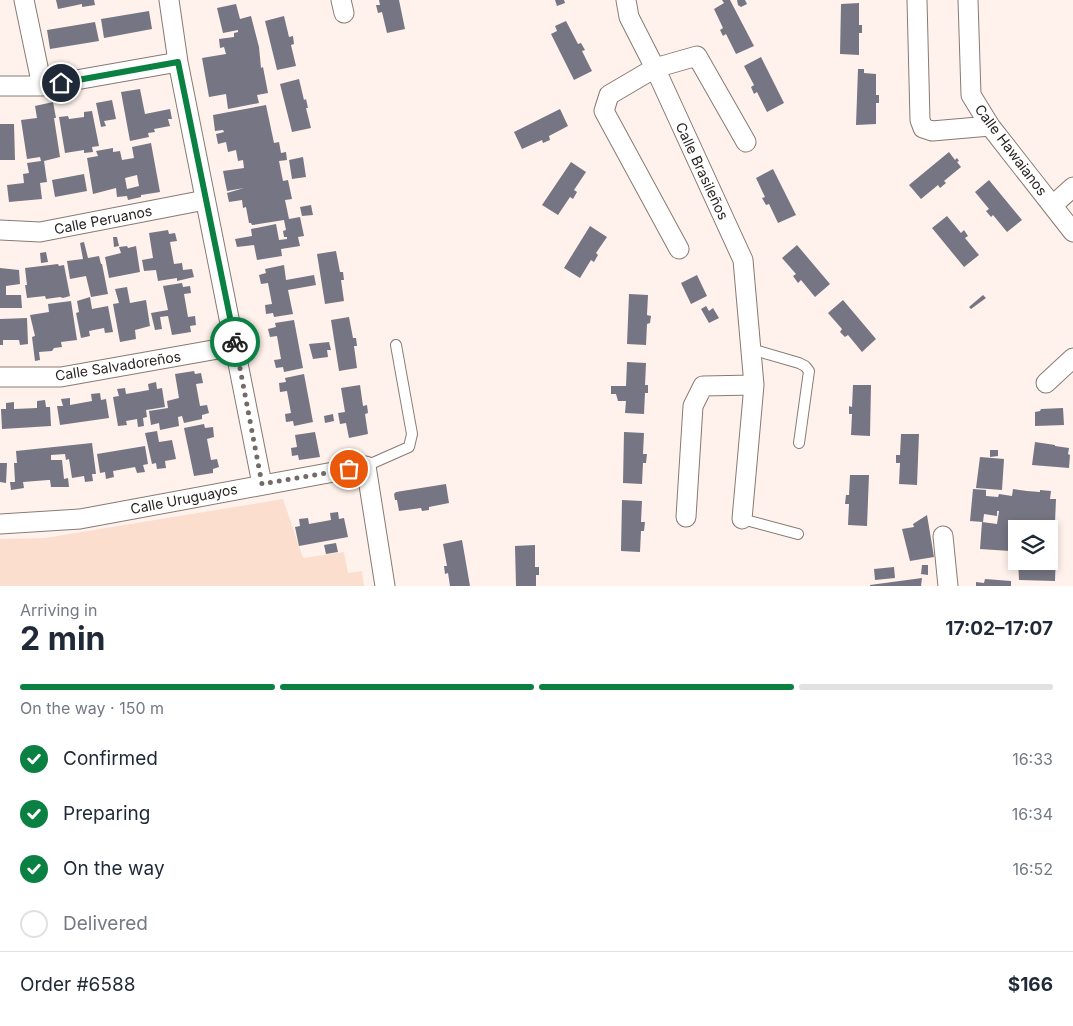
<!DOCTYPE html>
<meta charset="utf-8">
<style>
body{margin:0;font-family:Inter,sans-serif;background:#f6f6f7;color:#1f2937;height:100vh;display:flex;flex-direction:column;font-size:19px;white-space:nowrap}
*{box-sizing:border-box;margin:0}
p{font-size:16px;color:#747a83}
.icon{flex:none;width:28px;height:28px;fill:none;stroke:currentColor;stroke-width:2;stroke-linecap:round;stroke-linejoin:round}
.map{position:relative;height:586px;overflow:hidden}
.side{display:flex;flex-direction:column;background:#fff;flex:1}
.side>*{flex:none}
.fabs{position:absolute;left:1008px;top:520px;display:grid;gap:10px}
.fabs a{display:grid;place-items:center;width:50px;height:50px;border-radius:0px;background:#fff;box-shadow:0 2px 8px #0003;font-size:25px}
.pin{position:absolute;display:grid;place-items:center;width:42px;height:42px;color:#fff;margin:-21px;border:2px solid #fff;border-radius:50%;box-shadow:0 1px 5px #0007}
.courier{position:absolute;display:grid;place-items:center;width:50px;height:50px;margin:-25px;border:4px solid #0b8043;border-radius:50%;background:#fff;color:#222;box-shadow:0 1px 6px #0007}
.headline em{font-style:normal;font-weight:700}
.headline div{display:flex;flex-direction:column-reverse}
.headline{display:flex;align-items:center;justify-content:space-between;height:85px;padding:0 20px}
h1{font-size:32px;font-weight:700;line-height:38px}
.bar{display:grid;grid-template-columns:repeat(4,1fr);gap:8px 5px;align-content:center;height:60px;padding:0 20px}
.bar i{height:6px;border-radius:4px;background:#e0e1e3}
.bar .current{background:#0b8043}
.bar p{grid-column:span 4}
.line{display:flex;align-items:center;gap:12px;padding:0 20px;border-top:1px solid #e0e1e3}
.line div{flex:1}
ol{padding:0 20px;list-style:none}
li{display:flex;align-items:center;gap:15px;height:55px}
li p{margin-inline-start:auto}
li .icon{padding:5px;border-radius:50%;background:#0b8043;color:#fff;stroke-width:4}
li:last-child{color:#747a83}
li i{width:28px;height:28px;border:2px solid #e0e1e3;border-radius:50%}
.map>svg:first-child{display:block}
.green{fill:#fcdecf}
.building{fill:#757583;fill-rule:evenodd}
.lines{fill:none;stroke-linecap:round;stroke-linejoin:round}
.service-casing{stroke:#887a73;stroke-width:12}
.minor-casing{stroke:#887a73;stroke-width:21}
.service{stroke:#fff;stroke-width:10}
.minor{stroke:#fff;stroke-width:19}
.done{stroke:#746b68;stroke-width:5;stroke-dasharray:0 9}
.route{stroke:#0b8043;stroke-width:6}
.labels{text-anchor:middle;stroke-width:4;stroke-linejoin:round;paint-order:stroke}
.street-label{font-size:14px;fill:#292321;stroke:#fff}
</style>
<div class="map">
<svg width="1073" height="586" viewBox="0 0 1073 586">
<rect width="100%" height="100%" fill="#fff2ec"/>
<!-- green -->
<path class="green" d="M 283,499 L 303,558 L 344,552 L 348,573 L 362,571 L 364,586 L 0,586 L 0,539 L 45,538 Z"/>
<!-- building -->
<path class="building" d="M 56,0 L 94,0 L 95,5 L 82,7 L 82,4 L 58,9 Z
M 379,0 L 399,0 L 405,29 L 387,33 L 382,12 L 378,13 L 376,5 L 380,5 Z
M 555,0 L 564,0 L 565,3 L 557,6 Z
M 722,0 L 730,0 L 754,46 L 736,54 L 726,34 L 723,36 L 720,30 L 723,28 L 714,9 L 724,3 Z
M 737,0 L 745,0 L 747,4 L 741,7 L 738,5 Z
M 859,3 L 859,25 L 862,25 L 862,33 L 859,33 L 859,55 L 840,54 L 841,4 Z
M 236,4 L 240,19 L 251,16 L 259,47 L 261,68 L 263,67 L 268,93 L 257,95 L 259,103 L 228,109 L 226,94 L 209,97 L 202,58 L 226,54 L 224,47 L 220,48 L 219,39 L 234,37 L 234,33 L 238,32 L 238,30 L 223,33 L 217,8 Z
M 149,11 L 152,29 L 104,38 L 101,19 Z
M 284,16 L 289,37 L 293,36 L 294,44 L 291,45 L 296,66 L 277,70 L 265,21 Z
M 566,21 L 578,44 L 581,43 L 585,50 L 582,51 L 592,71 L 574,80 L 551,34 L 557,31 L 555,26 Z
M 95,22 L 99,41 L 50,49 L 47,30 Z
M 761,57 L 784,103 L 767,112 L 757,92 L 754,94 L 751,87 L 754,85 L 744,66 Z
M 858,69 L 864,69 L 864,73 L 876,74 L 876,95 L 879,95 L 879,103 L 876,103 L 876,124 L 856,125 Z
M 299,79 L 304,100 L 306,99 L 308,108 L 306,108 L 311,128 L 292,132 L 280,84 Z
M 140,89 L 145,114 L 170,109 L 172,119 L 168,119 L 170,126 L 154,129 L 155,132 L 148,133 L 149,137 L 130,141 L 121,92 Z
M 112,100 L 116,119 L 104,121 L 106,126 L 101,127 L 96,103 Z
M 53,102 L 56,118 L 54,118 L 60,157 L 44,161 L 47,182 L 40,183 L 42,199 L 9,202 L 7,185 L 24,183 L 23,174 L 29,173 L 27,163 L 41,161 L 40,157 L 27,159 L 21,120 L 37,118 L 35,106 Z
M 266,105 L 274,143 L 279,142 L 281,153 L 286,152 L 287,160 L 279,161 L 283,181 L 288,180 L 292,199 L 285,200 L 289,219 L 300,217 L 304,236 L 298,237 L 300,246 L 281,249 L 282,256 L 257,260 L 254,245 L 237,247 L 235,239 L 252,236 L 251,229 L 276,224 L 279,240 L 287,239 L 287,237 L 284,237 L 283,231 L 286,230 L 284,220 L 252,225 L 251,223 L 249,223 L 246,207 L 243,208 L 242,200 L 229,202 L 227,193 L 244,188 L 227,191 L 223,171 L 244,168 L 243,160 L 238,161 L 236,150 L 228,152 L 226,142 L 218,144 L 216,134 L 224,132 L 223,130 L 215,131 L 213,115 Z
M 560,109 L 568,126 L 549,136 L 550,140 L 543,143 L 542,140 L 522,149 L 514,132 Z
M 92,111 L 99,146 L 92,147 L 93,152 L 84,153 L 84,150 L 65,153 L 59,117 L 68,116 L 69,119 L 84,117 L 84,112 Z
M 0,124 L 14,124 L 15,160 L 0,160 Z
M 151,143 L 160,192 L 141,195 L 141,197 L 128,200 L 127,196 L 117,197 L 116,188 L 93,194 L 87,158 L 98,156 L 96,151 L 113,148 L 113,152 L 120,151 L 122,160 L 134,158 L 132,147 ZM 137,175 L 139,186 L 127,189 L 125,178 Z
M 949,152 L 955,160 L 957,158 L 959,161 L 957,162 L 961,167 L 944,181 L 946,183 L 940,188 L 938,185 L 921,199 L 909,185 Z
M 303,157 L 306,177 L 292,179 L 289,160 Z
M 571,162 L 586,172 L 574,190 L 577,192 L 573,199 L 570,197 L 558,215 L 542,205 Z
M 773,169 L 796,215 L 778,223 L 769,204 L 766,205 L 762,198 L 765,197 L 756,178 Z
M 84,174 L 87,191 L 55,197 L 52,180 Z
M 989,180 L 1022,220 L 1007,232 L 993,215 L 991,217 L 986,211 L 989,209 L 975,192 Z
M 311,205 L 313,215 L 302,216 L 300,207 Z
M 947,216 L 961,233 L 964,230 L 968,236 L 965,238 L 979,255 L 964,267 L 932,228 Z
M 590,226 L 607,237 L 596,253 L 598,255 L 594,262 L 591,260 L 580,278 L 564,268 Z
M 168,230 L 169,234 L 175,233 L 177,241 L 170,242 L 174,264 L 182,263 L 183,270 L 192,269 L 194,277 L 177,281 L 177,278 L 158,281 L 156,270 L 144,271 L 142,260 L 153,258 L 149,233 Z
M 113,237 L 117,237 L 119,246 L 114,247 Z
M 84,242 L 88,258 L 99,256 L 101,264 L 102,264 L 108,294 L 91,297 L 86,276 L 70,279 L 67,261 L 83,259 L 80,243 Z
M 797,245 L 830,284 L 815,297 L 801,280 L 798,283 L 793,276 L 796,274 L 782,258 Z
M 127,246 L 128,248 L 136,246 L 140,272 L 109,278 L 105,257 L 121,253 L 119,247 Z
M 336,251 L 340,272 L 343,272 L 344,280 L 341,280 L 344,301 L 325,304 L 317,254 Z
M 46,252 L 48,262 L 41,263 L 40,253 Z
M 58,264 L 59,266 L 64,265 L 70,296 L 63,298 L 60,297 L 46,299 L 45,296 L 27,298 L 25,285 L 27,285 L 25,268 Z
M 284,265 L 286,280 L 314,275 L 316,285 L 288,290 L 293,314 L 274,317 L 273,313 L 266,314 L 265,305 L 272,304 L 268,283 L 261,284 L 259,275 L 266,273 L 265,269 Z
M 0,268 L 19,270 L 20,284 L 6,286 L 6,295 L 21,295 L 22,308 L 0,308 Z
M 697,275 L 707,296 L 691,304 L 681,283 Z
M 182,283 L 183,287 L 190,286 L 191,293 L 184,294 L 188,317 L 195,316 L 196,325 L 190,326 L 191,332 L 172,335 L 168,316 L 160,317 L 162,329 L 155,330 L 151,313 L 168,310 L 163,286 Z
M 127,287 L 130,303 L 146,300 L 150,326 L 135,330 L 136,339 L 120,342 L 113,304 L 119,303 L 115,289 Z
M 629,294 L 648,295 L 647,315 L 651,316 L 650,323 L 647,324 L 646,345 L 627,344 Z
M 983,295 L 986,298 L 971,309 L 969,307 Z
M 90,297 L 92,309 L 108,306 L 113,332 L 105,333 L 104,328 L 89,331 L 90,336 L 81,338 L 76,313 L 79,312 L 77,301 Z
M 843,300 L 876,339 L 862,352 L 848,335 L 845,337 L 840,332 L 842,329 L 828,313 Z
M 71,301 L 77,340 L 61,342 L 62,347 L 54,348 L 52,351 L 39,352 L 40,360 L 35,361 L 32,337 L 35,336 L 30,315 L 49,312 L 48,304 Z
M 706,306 L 709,311 L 713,308 L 719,318 L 709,323 L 701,309 Z
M 349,317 L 353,338 L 356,338 L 357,346 L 354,346 L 357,368 L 339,371 L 331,320 Z
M 27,318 L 28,344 L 20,345 L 19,340 L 3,340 L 3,345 L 0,345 L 0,319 Z
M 294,320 L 303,368 L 284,372 L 283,367 L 276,368 L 274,360 L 281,359 L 277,336 L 270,337 L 268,329 L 276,327 L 275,323 Z
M 329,342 L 331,350 L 327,350 L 328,357 L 313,359 L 309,344 Z
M 627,362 L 646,363 L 645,385 L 648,385 L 648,393 L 645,393 L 644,414 L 625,413 L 626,401 L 618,401 L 616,394 L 611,394 L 611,386 L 626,386 Z
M 194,371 L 195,374 L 201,373 L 203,383 L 196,384 L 200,406 L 207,405 L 209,413 L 202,415 L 202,419 L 184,423 L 182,416 L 178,417 L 179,426 L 160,430 L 159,423 L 151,425 L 149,411 L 168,408 L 167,401 L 179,398 L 175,374 Z
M 304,374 L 313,422 L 294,426 L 293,421 L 286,422 L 285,414 L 291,413 L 287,391 L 280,392 L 279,383 L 286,382 L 285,378 Z
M 156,382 L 157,389 L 162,388 L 165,407 L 146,410 L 147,417 L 143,418 L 144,426 L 138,427 L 137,419 L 126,421 L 127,425 L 118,426 L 113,397 L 119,396 L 117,389 L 125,388 L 126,394 L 138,392 L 149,390 L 148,384 Z
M 360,385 L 363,406 L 367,405 L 368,413 L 365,414 L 368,434 L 349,438 L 346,423 L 340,424 L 338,413 L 345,412 L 341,388 Z
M 853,385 L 871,385 L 870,436 L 851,435 L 852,414 L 849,414 L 849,406 L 852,407 Z
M 100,393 L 101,400 L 106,399 L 109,418 L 60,425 L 57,406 L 63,406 L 61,399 L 70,398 L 70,405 L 92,401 L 91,394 Z
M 45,400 L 46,407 L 50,407 L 51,426 L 2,429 L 1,409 L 6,409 L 6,403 L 14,402 L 14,409 L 37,408 L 37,401 Z
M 1063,408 L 1064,425 L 1035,426 L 1035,412 L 1040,411 L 1041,409 Z
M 333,414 L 334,421 L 325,423 L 324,416 Z
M 204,424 L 205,428 L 213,427 L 214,437 L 207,439 L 211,460 L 217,459 L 219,467 L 213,469 L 213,473 L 194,476 L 184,428 Z
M 157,431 L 159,442 L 172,440 L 176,459 L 165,461 L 166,468 L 157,469 L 156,463 L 152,464 L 145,433 Z
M 315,432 L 320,457 L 299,460 L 298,455 L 292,456 L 291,448 L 297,447 L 295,435 Z
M 624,432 L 644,433 L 643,454 L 647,454 L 646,463 L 643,463 L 642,484 L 623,483 Z
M 901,434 L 919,434 L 917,485 L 899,484 L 900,463 L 896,463 L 896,455 L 900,455 Z
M 1035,442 L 1055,445 L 1055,446 L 1069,448 L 1068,454 L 1070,455 L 1069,468 L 1032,465 Z
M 92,443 L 96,474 L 92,474 L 93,481 L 85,482 L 84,476 L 72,478 L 69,459 L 66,460 L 65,454 L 51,455 L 51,460 L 62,460 L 64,479 L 68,478 L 69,487 L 51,487 L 50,480 L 48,480 L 23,482 L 24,488 L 11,490 L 10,482 L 15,482 L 14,463 L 17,463 L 16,451 Z
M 145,446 L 148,464 L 143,465 L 145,472 L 137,473 L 135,467 L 113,471 L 114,477 L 106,479 L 105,472 L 100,473 L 97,454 Z
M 990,450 L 998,450 L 998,456 L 990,457 Z
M 980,457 L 1004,459 L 1002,490 L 976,488 Z
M 0,463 L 7,463 L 6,483 L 0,482 Z
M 850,475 L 869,475 L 867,526 L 848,525 L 849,504 L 845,504 L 846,495 L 849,495 Z
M 446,484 L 449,503 L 429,507 L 429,510 L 422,511 L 421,508 L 399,511 L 397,500 L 395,500 L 394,494 L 396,492 Z
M 973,489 L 986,490 L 986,496 L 998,497 L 999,494 L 1012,496 L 1013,489 L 1027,491 L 1040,492 L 1040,490 L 1051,491 L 1050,499 L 1056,499 L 1055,523 L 1034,522 L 1034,526 L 1009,526 L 1010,551 L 980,549 L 982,522 L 997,524 L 999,511 L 997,511 L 997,516 L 984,514 L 983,522 L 970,521 Z
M 622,500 L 642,501 L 641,522 L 645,522 L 644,531 L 641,531 L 640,552 L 621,551 Z
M 338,512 L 339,519 L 344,518 L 348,537 L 299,546 L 295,527 L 300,526 L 299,519 L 308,518 L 309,524 L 331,520 L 330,513 Z
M 927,515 L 934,557 L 910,561 L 902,529 L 914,527 L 913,524 Z
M 1049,528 L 1057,529 L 1054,553 L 1056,553 L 1055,581 L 1019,580 L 1018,561 L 1049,561 Z
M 462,540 L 470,586 L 450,586 L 448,573 L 445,574 L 444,566 L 447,566 L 443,544 Z
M 336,543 L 338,552 L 326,554 L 324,545 Z
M 535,545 L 535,567 L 539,567 L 539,575 L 536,575 L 536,586 L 516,586 L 515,546 Z
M 922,565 L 928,565 L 928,575 L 921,574 Z
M 894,567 L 895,578 L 875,580 L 874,569 Z
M 922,578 L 921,586 L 870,586 L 870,585 Z
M 985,579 L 1011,581 L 1011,586 L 976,586 L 976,582 L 984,583 Z"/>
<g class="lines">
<defs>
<path id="service" d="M 751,349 L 799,363 L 805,366 L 809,371 L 799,443
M 366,466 L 409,447 L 412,434 L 396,345
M 742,519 L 798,534"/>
<path id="minor" d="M 24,0 L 42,86
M 169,0 L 178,62 L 262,484
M 341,0 L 344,13
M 626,0 L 629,17 L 655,68 L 743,260 L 754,385 L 742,519
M 917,0 L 920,120 L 923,128 L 932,131 L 990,126
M 968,0 L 971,95 L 990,126 L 1073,232
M 0,86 L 42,86 L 178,62
M 1053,205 L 1073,187
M 0,230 L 40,232 L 205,200
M 679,249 L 604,111 L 609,95 L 655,68 L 697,56 L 746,142
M 0,377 L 61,377 L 235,346
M 1046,383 L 1073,358
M 686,517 L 693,406 L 703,386 L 754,385
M 0,524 L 80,519 L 366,466 L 385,586
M 943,536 L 948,586"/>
</defs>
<!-- service casing -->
<use href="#service" class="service-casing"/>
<!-- minor casing -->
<use href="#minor" class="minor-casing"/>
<!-- service -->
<use href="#service" class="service"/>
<!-- minor -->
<use href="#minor" class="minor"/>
</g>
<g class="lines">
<!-- done -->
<path class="done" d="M 235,342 L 262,484 L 349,469"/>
<!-- route -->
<path class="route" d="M 61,83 L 178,62 L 235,342"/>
</g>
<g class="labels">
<!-- street labels -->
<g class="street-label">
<text transform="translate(1011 150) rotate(53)" y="5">Calle Hawaianos</text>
<text transform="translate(702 171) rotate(65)" y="5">Calle Brasileños</text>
<text transform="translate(103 220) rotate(-11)" y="5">Calle Peruanos</text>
<text transform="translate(118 366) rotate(-9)" y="5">Calle Salvadoreños</text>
<text transform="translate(184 499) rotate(-11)" y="5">Calle Uruguayos</text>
</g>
</g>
</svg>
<div class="fabs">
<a><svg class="icon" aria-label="layers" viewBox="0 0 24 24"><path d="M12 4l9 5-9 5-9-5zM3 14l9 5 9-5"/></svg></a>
</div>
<div class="pin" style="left:349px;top:469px;background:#ea580c"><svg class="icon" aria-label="bag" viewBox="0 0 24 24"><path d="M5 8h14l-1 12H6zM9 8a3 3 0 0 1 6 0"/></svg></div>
<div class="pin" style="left:61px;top:83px;background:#1f2937"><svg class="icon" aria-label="home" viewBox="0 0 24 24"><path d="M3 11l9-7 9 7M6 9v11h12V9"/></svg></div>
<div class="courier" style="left:235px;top:342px"><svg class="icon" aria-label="bike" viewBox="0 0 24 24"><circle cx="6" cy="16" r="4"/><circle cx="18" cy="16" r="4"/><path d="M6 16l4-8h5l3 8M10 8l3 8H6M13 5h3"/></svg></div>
</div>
<section class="side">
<div class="headline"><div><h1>2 min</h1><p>Arriving in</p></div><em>17:02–17:07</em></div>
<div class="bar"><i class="current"></i><i class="current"></i><i class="current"></i><i></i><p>On the way · 150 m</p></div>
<ol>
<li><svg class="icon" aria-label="check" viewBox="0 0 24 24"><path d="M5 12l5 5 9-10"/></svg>Confirmed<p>16:33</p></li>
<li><svg class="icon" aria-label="check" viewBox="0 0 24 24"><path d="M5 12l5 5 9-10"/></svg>Preparing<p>16:34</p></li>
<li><svg class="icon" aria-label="check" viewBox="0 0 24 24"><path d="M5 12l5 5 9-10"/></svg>On the way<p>16:52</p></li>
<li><i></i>Delivered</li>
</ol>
<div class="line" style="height:65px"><div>Order #6588</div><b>$166</b></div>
</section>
